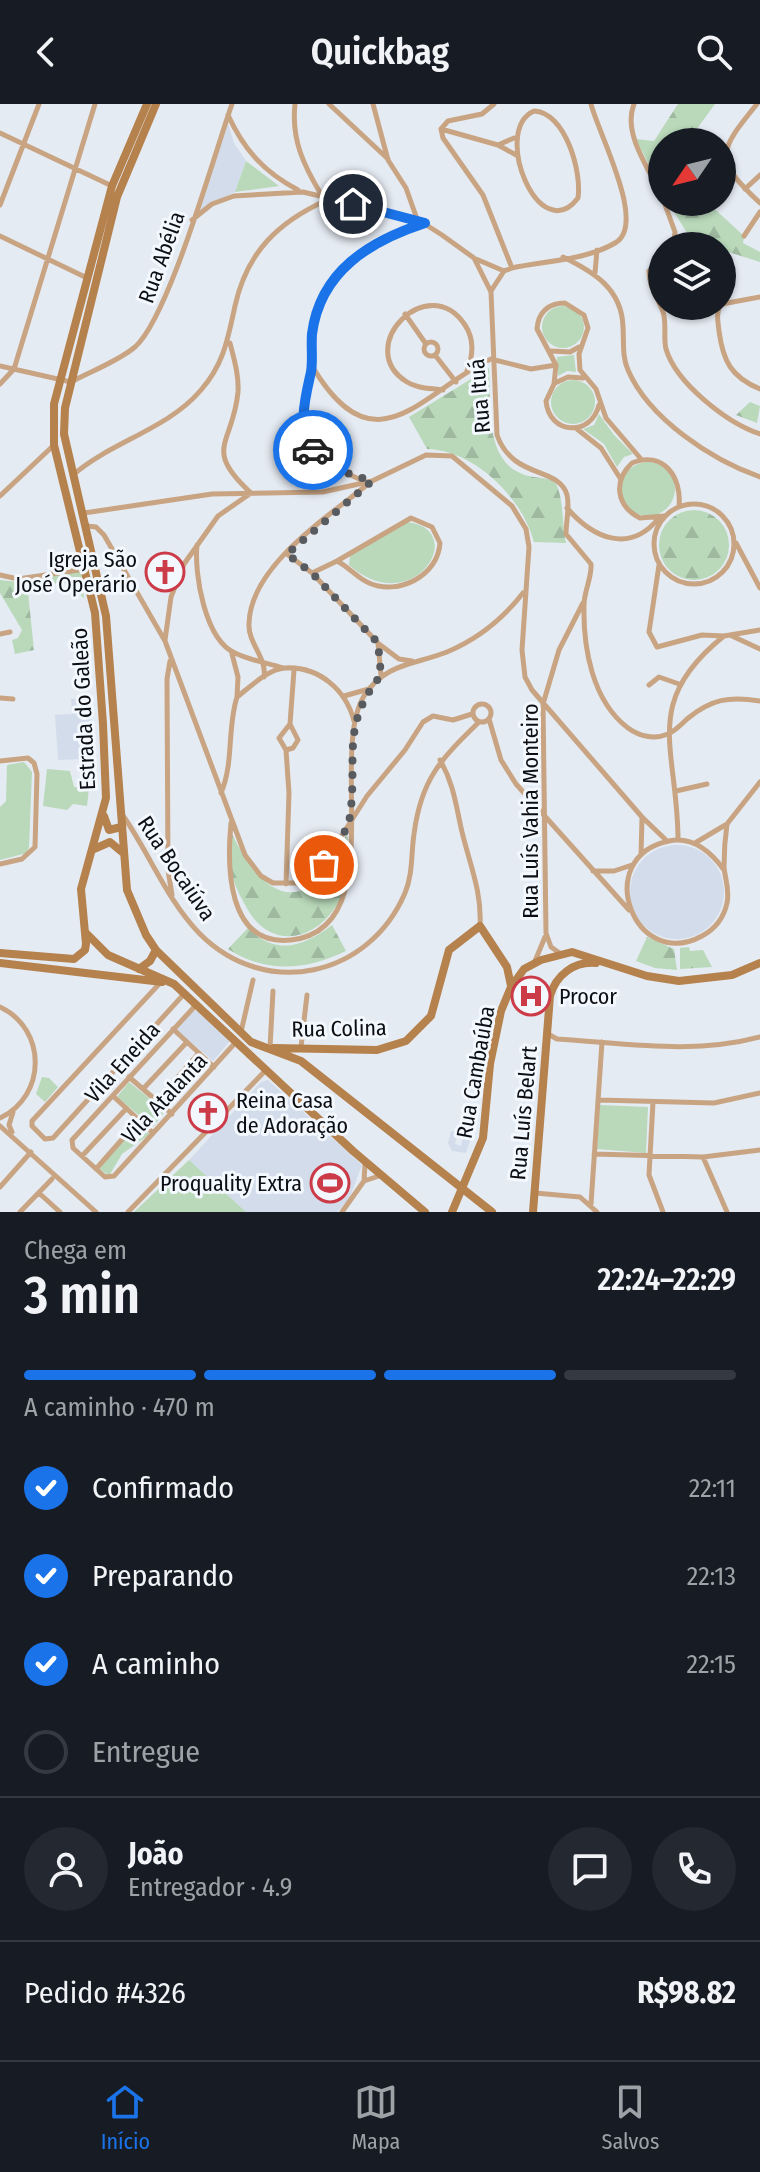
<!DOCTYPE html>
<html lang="pt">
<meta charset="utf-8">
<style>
body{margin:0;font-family:"Fira Sans Condensed",sans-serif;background:#242831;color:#f1f3f6;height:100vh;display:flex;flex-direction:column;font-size:30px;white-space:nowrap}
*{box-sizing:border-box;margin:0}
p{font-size:26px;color:#9ea1a6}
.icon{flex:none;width:44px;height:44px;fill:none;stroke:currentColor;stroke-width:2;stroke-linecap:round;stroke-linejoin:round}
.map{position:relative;height:1108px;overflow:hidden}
.panel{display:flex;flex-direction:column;background:#171b24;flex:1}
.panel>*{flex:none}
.needle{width:52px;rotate:235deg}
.buttons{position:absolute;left:648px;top:24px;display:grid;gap:16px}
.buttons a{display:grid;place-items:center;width:88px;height:88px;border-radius:50%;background:#171b24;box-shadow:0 2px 6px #0004;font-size:40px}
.pin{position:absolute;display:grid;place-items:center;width:68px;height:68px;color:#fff;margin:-34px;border:4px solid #fff;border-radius:50%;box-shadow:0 2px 8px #0007}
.courier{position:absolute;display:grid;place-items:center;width:80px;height:80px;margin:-40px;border:6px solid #1a73e8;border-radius:50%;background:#fff;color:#222;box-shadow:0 2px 10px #0007}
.head em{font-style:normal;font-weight:600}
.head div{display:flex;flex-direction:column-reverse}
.head{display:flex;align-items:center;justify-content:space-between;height:136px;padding:0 24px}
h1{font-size:52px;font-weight:600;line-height:60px}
.bar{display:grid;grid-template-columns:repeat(4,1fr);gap:12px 8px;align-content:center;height:96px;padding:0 24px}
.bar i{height:10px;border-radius:6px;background:#363941}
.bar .selected{background:#1a73e8}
.bar p{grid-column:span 4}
.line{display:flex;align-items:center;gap:20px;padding:0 24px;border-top:2px solid #363941}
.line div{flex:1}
.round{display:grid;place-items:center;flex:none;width:84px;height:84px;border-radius:42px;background:#242831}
ol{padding:0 24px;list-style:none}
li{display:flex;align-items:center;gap:24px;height:88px}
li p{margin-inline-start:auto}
li .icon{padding:8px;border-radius:50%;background:#1a73e8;color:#fff;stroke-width:4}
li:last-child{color:#9ea1a6}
li i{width:44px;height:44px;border:4px solid #363941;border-radius:50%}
header{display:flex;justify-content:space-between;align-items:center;height:104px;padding:0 24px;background:#171b24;font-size:36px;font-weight:600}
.menu{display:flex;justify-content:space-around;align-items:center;height:112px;border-top:2px solid #363941;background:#171b24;font-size:22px;color:#9ea1a6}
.menu a{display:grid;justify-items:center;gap:4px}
.menu .selected{color:#1a73e8}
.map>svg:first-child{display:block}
.built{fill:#d2dcea}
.green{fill:#b9d9ba}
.forest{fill:url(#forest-firs)}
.garden{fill:url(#garden-dots)}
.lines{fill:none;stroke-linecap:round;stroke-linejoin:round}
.street{stroke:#c8a483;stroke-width:5}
.secondary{stroke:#b5814d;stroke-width:8}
.done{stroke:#585b60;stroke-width:8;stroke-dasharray:0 14.4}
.route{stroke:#1a73e8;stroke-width:10}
.labels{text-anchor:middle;stroke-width:6;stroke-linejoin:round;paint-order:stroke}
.street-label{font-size:22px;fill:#0c0e11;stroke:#f3f8ff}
.poi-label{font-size:22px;fill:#0c0e11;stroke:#f3f8ff;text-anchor:end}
</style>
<header><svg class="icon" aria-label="back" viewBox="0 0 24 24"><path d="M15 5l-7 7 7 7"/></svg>Quickbag<svg class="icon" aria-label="search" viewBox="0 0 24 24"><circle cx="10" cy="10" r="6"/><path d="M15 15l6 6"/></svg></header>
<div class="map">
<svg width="760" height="1108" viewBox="0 0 760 1108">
<defs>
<pattern id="forest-firs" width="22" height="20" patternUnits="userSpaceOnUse" patternTransform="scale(2)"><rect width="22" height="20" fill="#b9d9ba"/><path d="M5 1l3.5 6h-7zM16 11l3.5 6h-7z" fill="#9eb99f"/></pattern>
<pattern id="garden-dots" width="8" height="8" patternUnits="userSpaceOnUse" patternTransform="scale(2)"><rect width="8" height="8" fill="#b9d9ba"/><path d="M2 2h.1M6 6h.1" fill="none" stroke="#9eb99f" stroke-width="1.8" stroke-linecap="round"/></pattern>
</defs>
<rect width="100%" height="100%" fill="#e5ebf3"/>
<!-- built -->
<path class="built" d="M 228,19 L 234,39 L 246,57 L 235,88 L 200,106 Z
M 89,594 L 94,641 L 80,642 L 81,655 L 58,656 L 55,611 L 72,610 L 71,595 Z
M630 788a47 47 0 1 1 94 0a47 47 0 1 1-94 0Z
M 526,876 L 546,886 L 540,901 L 535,899 L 531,908 L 515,900 Z
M 192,907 L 197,907 L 230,937 L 213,957 L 177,926 Z
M 268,976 L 362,1061 L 349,1096 L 337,1108 L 246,1108 L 189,1056 L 261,978 Z
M 467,1020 L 475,1021 L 466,1049 L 452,1047 L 448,1039 L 451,1027 L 458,1028 L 455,1040 L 461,1042 Z"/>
<!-- green -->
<path class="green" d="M 246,57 L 279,82 L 235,88 Z
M542 223a21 21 0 1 1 42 0a21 21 0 1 1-42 0Z
M 574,251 L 576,268 L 567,267 L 558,272 L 557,253 Z
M551 298a22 22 0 1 1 44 0a22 22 0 1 1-44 0Z
M 599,310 L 614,331 L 633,350 L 624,353 L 617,363 L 604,340 L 583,325 L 594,321 Z
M621 385a27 27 0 1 1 54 0a27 27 0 1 1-54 0Z
M 406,418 C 471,424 414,518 349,461 L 350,452 Z
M 24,658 L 32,668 L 29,743 L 27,749 L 0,756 L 0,703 L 6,697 L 7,661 Z
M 47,665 L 70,667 L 74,683 L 89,684 L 87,702 L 73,700 L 67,706 L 43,702 Z
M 42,973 L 49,974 L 58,983 L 45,998 L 36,990 Z
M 129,978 L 165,1007 L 153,1023 L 117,993 Z
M 600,1001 L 648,1003 L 646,1049 L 597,1045 Z
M 138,1020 L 150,1030 L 122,1050 L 109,1072 L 100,1065 L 103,1059 Z
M 189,1056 L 246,1108 L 134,1108 Z"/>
<!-- forest -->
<path class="forest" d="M 678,0 L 715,0 L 691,33 L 694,38 L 662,38 L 662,87 L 636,35 L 654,37 Z
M 668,98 L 707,98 L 744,132 L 743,139 L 760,148 L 760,158 L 722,146 L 722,142 L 693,139 Z
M 489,264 C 491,296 484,351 518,368 C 528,374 544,373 555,377 C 565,398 561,417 566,439 L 534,438 C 522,393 474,346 427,345 L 409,313 Z
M 750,298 L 760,302 L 757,319 L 736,311 Z
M659 441a35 35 0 1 1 70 0a35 35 0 1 1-70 0Z
M 0,476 L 27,479 L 34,546 L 15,550 L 12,536 L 18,534 L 22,526 L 0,489 Z
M 231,728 C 248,763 281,815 323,772 C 334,762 340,742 347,729 C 350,748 349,771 342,790 C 325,833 274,851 248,806 C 241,794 233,779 231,766 C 230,754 231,741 231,728 Z
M 332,821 L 346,847 C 306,866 267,870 228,845 L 248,824 C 276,852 303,843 332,821 Z
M 647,833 L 674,845 L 677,866 L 655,864 L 636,857 Z
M 689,843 L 690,847 L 703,846 L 712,863 L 680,865 L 680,844 Z"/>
<!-- garden -->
<path class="garden" d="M 81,467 L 84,494 L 65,479 L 42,480 L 41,473 Z"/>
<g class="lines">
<!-- street -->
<path class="street" d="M 295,0 C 291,36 304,62 322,92
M 329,0 L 388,55
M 373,0 L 388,56 L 406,84 L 417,115
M 634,0 C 622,30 650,66 662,93
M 757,0 C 718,48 713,55 760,99
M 534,7 C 565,8 582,67 578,94 C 539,145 491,26 534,7 Z
M 228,11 C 244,46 264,68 298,86
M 441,25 L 443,34 L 483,91 L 512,164
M 441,25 L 498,41 L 518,52
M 441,25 L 448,17 L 482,10 L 494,0
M 0,29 L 112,82
M 498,41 L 514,34
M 745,85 L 760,71
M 664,98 L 675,128 L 673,142
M 0,101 L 39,0
M 192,116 L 212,100 L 234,92 L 303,88 L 417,115 L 442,131 L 474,154 L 491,188 L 497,331 C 513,376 559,362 567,391 C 570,403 566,417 566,430 L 591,460 C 592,474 584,487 584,501 C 583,543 592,597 628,624 C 639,632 654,636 668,630 C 675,627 682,620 687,615 C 711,595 729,592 760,597
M 0,132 L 85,173
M 744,132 L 760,108
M 563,153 C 594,168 622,185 623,223 C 624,238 622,253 628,266 C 649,315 712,356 760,373
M 476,155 L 504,167
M 662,156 L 649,167 C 649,183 658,194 663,208 C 667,220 663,233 666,245 C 676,279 727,319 760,330
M 595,169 L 597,146
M 491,187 L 504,167 L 512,164 C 544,157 587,156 615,139 C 648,121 598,29 591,0
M 722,200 L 760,193
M 720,202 C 716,210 718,218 719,227 C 723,257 731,273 760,285
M 405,210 L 426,240
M424 245a7 7 0 1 1 14 0a7 7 0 1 1-14 0Z
M 551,247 L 570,248 L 579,243
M 435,251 L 456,278
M 0,262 L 71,278 C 91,267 117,258 135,243 C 169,213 214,51 232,0
M 312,262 C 376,370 423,286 491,255 L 531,265 L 556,261
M 555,279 L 568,273 L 583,274
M 0,280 L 14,265 L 95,0
M 443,286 C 431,284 418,285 407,278 C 352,244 428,165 465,221 C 475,236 473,252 467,267
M 599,301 C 591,333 549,331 546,297 L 554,280 L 556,261 L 537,225 C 538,208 549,199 565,199 L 584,211 L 588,224 L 579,250 L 580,266 L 596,285 L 606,314 L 641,355
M 577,325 L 601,344 L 620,374
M 74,370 C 113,337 168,325 201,286 C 224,260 228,234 235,202 C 247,148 278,118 327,96
M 366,378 C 294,347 301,334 311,264 C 313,252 311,239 313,227 C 324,166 369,137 425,119
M 0,392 L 54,341
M654 440a40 40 0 1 1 80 0a40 40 0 1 1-80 0Z
M 567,404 C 593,434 629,450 658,415
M 84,409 L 212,390 L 323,388 L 372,377 L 426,351 L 452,352 L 512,402 L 526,425 L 529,443 L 522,546 L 525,573 L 532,586 L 642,713 L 667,737
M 664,412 L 640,414 C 616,402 613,377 632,359 C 663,346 682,373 679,402
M 411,414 L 432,423 L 440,439 C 438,472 398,492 369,479 C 357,474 349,463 337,457 Z
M 87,422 L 96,423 L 104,431 L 165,537 L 245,751 L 261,772 L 273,779 L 298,779 L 318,769 L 367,692 L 405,646 L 423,618 L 433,612 L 453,616 L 472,610
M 736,439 L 760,484
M 197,441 C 194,470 205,536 235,549 C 249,556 267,559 283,564
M 287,450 L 312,469 L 378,539 L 381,571
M 659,461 L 649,528 L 657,543 L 702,531 L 724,532 L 760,526
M 312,469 L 337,457
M 0,471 L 18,475 L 86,465
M 0,530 L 10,528
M 732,532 L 760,545
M 165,536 L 171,493 L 184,460 L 218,412 L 251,389 C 202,344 233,341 238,288 C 239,271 234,255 230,239
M 379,540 L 399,555 L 412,557
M 232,550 L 238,573 L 237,593
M 170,557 L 167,575 L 168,766 L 172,791
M 264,573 C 267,554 248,539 249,520 C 250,462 328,413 368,380
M 649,581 L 659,573 L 679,580
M 344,592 L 369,585
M 0,594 L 13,595
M473 609a9 9 0 1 1 18 0a9 9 0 1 1-18 0Z
M 489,615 L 501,656 L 516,680 L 629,806
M 286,646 L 293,644 L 298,636 L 290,620 L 294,566
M 440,656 C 454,680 456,702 462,728 C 470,761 482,788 480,822
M 0,657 L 28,654 L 34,659 L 37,670 L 35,743 L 22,755 L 0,760
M 676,687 L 707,680
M 221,689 C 234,659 227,624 237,593 C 250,583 268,565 285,564 C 319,562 346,586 354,617
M 124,713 C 150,751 167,796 200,830 C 266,896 369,873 405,789 C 413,770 411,750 414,730 C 421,675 441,655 479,618
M 231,719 C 227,760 226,843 291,836 C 391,825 328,651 364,592 C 385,559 414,561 447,548 C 478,535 502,516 523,489
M 678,736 C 678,645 640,599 724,532
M 695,739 L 727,720 L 760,678
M 641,751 L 642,714
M 724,766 C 711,748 693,732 669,737 C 591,753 634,869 702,832 C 715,825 724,813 727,799 C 730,786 725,775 724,763 C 724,748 725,734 727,720
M 593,767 L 614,767 L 632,761
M 286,780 L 289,689 L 286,646 L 279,634 L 290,620
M 561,850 L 551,843 L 546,829 L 543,600 L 559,546 L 583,499
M 535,857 L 545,833
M 161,878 L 32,1017 L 32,1022 L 45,1035 L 53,1034 L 184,890
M 196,901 L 72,1036 L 73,1044 L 105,1073 L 114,1072 L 236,938
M 0,903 C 47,925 47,992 0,1014
M 173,925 L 214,963
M 241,928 L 253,876
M 548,930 L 557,935 C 625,939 693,951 760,933
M 301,943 L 307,891
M 270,944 L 273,887
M 129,973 L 172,1010
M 143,985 L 187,938
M 113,992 L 153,1029
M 599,996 L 714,999 L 760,989
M 157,997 L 199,949
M 653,998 L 649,1071 L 663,1108
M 0,1022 L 96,1108
M 12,1028 L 9,1021 L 13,1008
M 594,1050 L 703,1053 L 760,1046
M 82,1052 L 126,1005
M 703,1053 L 727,1108
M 365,1060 L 364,1077 L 382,1071
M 96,1065 L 139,1016
M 0,1083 L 31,1048
M 39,1089 L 60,1108
M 535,1089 L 580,1093 L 597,1108
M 591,1100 L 602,938
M 20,1108 L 52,1075
M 128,1108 L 267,965
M 342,1108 L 364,1077"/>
<!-- secondary -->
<path class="secondary" d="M 156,0 L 117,93 L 65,304 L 64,330 L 106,512 L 127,786 L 146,831 L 156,846 L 251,938 L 301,957 L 492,1108
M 104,712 L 109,726 L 121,723
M 94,745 L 110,738 L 122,748
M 85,828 L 108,851 L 174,880 L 353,1047 L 425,1108
M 0,849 L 74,855 L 85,846 L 86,840 L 81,785 L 106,694 L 103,620 L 95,509 L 54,341 L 54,300 L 112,82 L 147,0
M 0,859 L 162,878
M 139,865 L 150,857 L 156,846
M 274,944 L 377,946 L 406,937 L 431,912 L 449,846 L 480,822 L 507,863 L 511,882
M 452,1108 L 483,1034 L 490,960 L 501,907 L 511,883 L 524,865 L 541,856 L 572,848 L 647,872 L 679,877 L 732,871 L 760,859
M 533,1108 L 550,892 C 556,871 574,857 596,859"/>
</g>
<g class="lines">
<!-- done -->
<path class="done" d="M 313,346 L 338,366 L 372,377 L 287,450 L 312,469 L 378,539 L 381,571 C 340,622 358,653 350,712 C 348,728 332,747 324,761"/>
<!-- route -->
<path class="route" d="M 313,346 C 297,322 305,295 311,268 C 313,256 311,243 312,230 C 320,167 370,137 425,119 L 353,100"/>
</g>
<!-- icons -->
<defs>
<symbol id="church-ring" viewBox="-11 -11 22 22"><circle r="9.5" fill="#f3f8ff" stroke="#cc3c48" stroke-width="1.5"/><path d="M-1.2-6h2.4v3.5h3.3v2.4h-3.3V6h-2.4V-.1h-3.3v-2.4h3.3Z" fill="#cc3c48"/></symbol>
<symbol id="hospital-ring" viewBox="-11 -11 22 22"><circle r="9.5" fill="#f3f8ff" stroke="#cc3c48" stroke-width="1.5"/><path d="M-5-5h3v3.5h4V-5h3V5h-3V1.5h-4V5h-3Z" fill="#cc3c48"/></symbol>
<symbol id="stadium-ring" viewBox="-11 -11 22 22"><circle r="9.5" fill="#f3f8ff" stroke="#cc3c48" stroke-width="1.5"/><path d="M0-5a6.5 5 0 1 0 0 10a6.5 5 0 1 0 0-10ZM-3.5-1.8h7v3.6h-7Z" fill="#cc3c48"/></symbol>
</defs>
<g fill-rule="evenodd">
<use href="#church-ring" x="143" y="446" width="44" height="44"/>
<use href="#hospital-ring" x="509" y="870" width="44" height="44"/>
<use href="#church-ring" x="186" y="987" width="44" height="44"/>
<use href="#stadium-ring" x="308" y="1057" width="44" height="44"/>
</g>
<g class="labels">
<!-- street labels -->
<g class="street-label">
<text transform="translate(161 153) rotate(-70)" y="8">Rua Abélia</text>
<text transform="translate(479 292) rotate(-95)" y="8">Rua Ituá</text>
<text transform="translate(83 605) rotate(-93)" y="8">Estrada do Galeão</text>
<text transform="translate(530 707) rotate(-90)" y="8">Rua Luís Vahia Monteiro</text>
<text transform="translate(177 764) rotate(56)" y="8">Rua Bocaiúva</text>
<text transform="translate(339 924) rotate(-1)" y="8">Rua Colina</text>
<text transform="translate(122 958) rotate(-48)" y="8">Vila Eneida</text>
<text transform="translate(475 968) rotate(-80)" y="8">Rua Cambaúba</text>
<text transform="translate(164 994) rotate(-47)" y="8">Vila Atalanta</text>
<text transform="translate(523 1009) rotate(-85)" y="8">Rua Luís Belart</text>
</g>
<!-- poi labels -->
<g class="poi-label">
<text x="137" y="463">Igreja São<tspan x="137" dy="25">José Operário</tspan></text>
<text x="559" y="900" text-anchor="start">Procor</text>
<text x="236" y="1004" text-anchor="start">Reina Casa<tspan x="236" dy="25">de Adoração</tspan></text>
<text x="302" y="1087">Proquality Extra</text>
</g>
</g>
</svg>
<div class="buttons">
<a><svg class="needle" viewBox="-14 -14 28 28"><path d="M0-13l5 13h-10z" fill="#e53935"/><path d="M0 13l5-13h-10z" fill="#9ea1a6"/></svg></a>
<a><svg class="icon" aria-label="layers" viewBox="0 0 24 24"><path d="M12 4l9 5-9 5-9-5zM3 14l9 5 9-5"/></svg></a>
</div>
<div class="pin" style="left:324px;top:761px;background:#ea580c"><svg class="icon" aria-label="bag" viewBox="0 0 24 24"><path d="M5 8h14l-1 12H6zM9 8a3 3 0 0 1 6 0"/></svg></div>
<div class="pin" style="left:353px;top:100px;background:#1f2937"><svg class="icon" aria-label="home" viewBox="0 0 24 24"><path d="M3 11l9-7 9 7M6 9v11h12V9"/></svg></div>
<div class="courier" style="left:313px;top:346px"><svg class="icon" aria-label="car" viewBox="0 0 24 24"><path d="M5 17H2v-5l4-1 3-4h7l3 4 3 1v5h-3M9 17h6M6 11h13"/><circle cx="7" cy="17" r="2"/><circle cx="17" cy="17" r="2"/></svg></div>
</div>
<section class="panel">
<div class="head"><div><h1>3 min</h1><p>Chega em</p></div><em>22:24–22:29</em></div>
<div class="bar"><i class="selected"></i><i class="selected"></i><i class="selected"></i><i></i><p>A caminho · 470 m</p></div>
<ol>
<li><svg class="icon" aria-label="check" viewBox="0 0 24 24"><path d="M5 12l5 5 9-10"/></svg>Confirmado<p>22:11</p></li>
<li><svg class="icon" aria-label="check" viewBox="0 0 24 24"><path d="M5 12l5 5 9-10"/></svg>Preparando<p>22:13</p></li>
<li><svg class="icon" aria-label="check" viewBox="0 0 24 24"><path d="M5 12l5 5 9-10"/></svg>A caminho<p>22:15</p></li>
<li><i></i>Entregue</li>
</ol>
<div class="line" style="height:144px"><a class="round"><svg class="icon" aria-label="person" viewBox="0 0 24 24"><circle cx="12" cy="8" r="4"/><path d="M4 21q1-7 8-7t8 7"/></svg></a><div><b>João</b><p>Entregador · 4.9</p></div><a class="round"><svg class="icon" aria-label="chat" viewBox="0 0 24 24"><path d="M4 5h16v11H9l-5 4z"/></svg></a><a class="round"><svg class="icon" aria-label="phone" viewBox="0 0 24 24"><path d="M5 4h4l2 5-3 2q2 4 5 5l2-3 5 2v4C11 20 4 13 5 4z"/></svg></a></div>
<div class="line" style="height:104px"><div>Pedido #4326</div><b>R$98.82</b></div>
</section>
<nav class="menu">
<a class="selected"><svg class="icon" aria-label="home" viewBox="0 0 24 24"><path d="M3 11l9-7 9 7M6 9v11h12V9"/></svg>Início</a>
<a><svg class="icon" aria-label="map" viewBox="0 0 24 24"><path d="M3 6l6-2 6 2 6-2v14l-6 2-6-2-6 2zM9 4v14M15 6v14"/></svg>Mapa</a>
<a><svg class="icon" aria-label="saved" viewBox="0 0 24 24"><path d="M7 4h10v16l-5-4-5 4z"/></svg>Salvos</a>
</nav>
